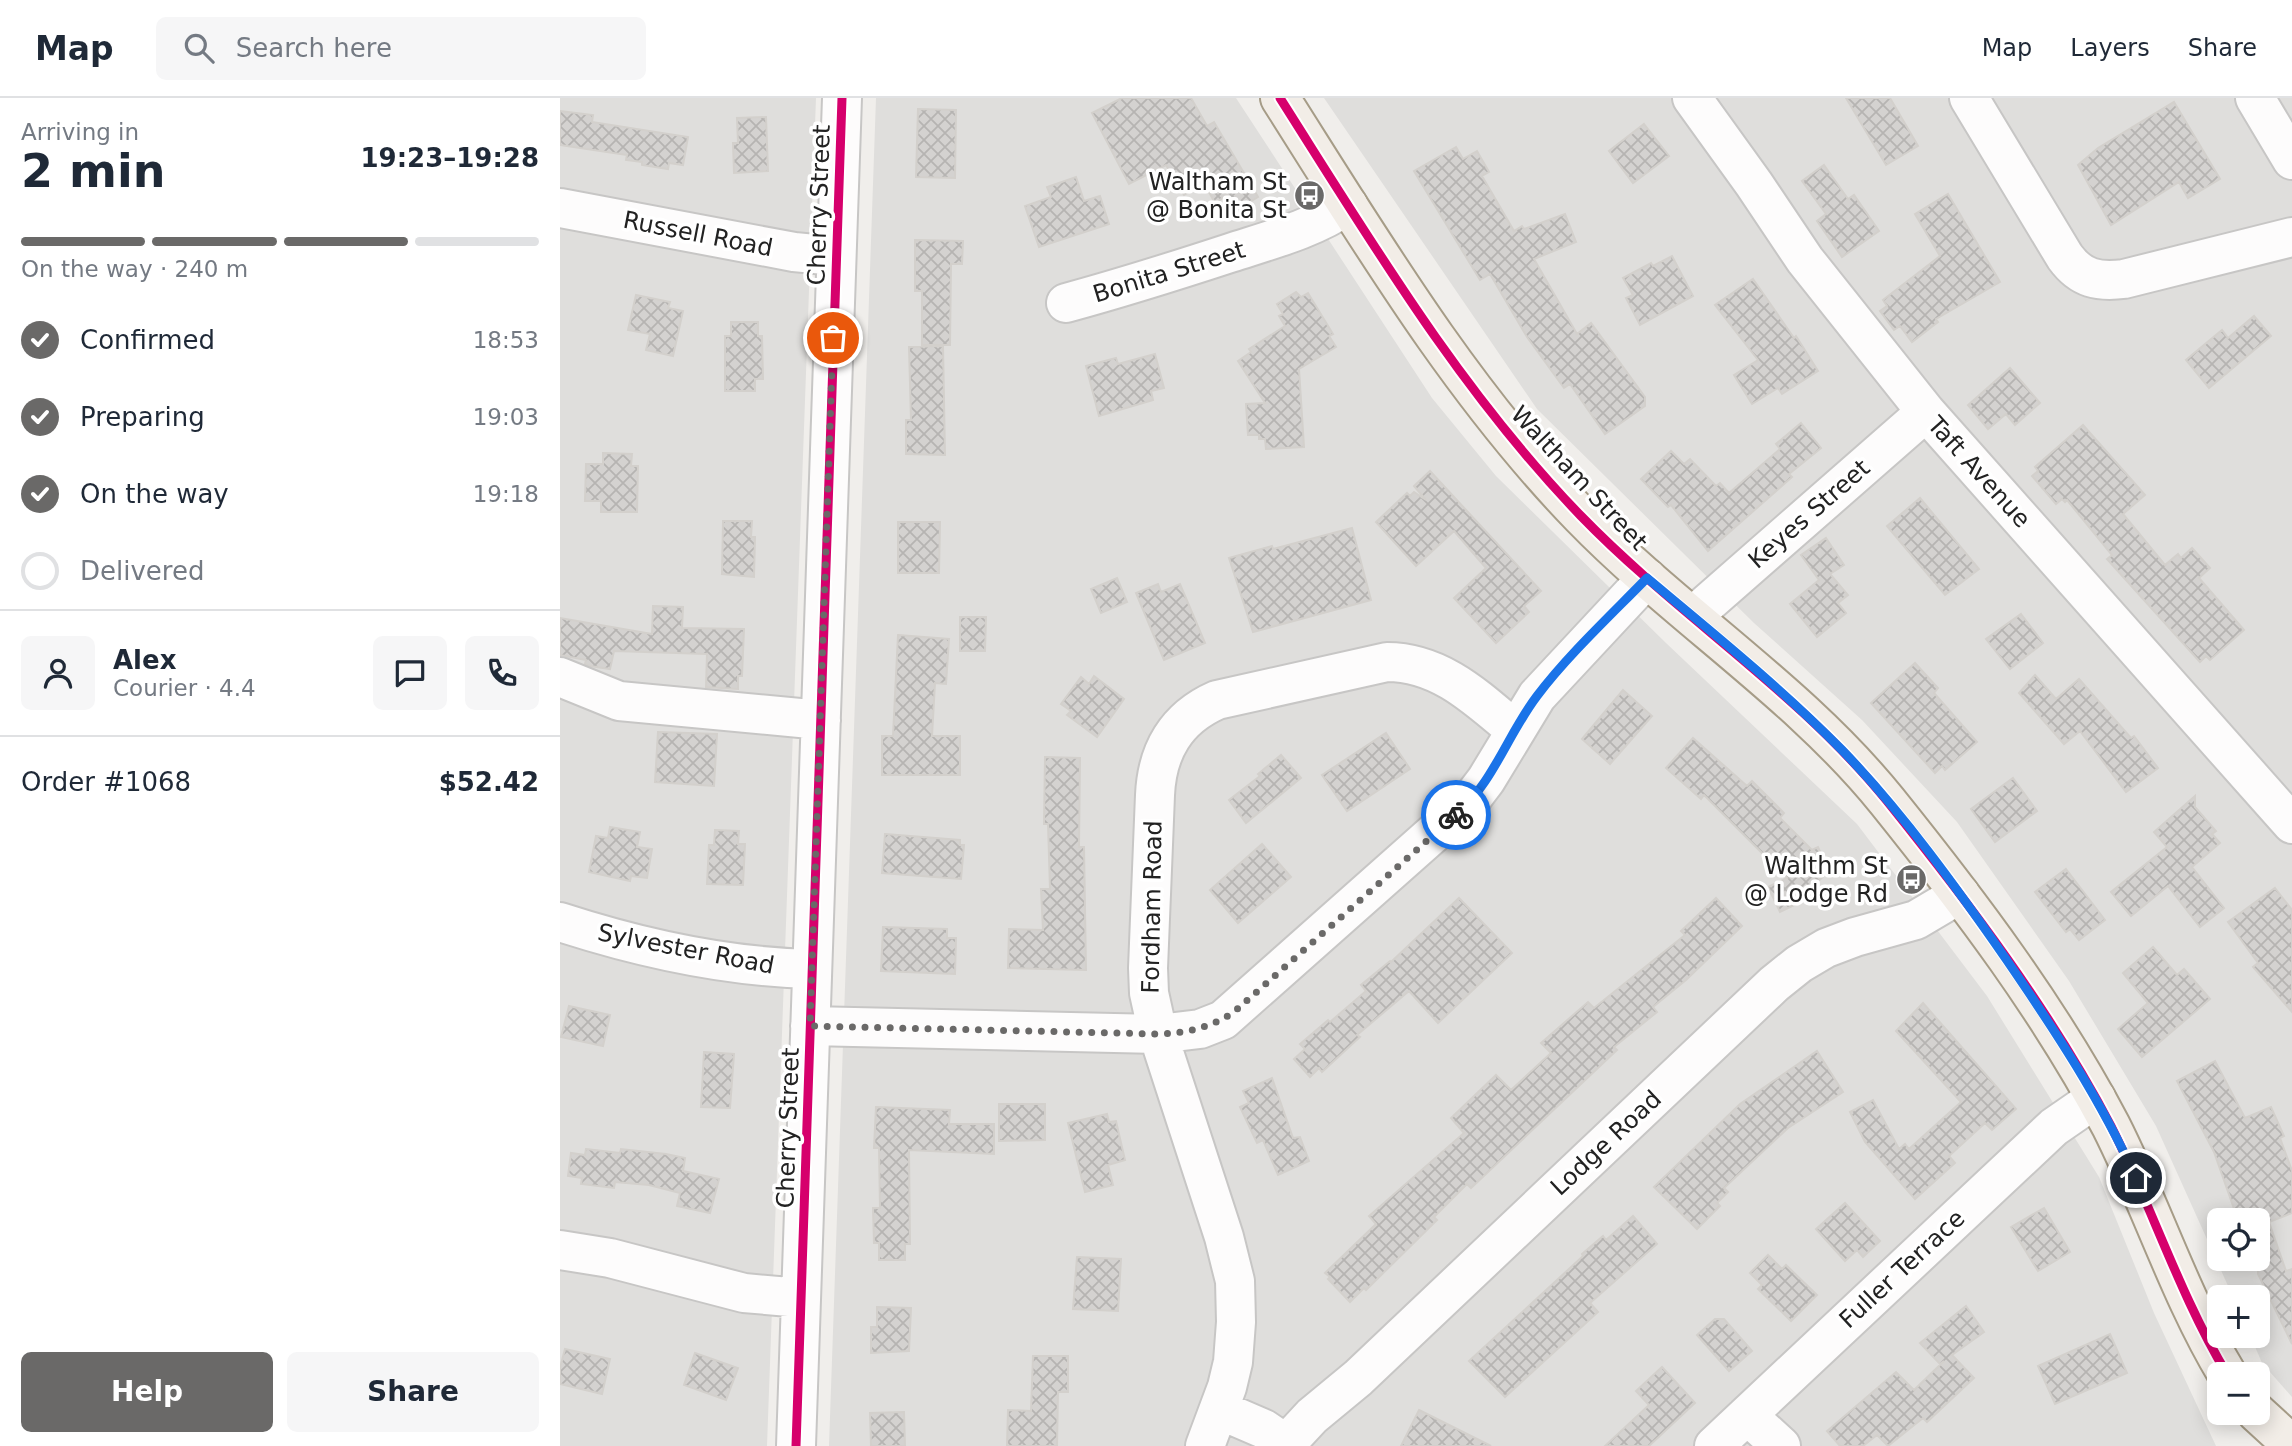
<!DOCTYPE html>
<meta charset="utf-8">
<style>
body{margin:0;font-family:"DejaVu Sans",sans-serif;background:#f6f6f7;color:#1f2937;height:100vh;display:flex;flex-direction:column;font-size:26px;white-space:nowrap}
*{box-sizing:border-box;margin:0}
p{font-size:23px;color:#747a83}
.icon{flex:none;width:38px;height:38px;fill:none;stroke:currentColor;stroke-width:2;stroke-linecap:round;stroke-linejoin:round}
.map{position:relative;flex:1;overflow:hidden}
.side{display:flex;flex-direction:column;background:#fff;width:560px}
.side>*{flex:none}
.tools{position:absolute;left:1647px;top:1110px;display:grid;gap:14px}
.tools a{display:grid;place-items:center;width:63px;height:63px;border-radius:10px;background:#fff;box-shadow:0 4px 18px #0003;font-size:35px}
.pin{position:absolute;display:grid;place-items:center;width:60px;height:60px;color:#fff;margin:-30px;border:4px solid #fff;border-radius:50%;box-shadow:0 2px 7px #0007}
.courier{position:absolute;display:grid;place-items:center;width:70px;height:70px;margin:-35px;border:5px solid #1a73e8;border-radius:50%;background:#fff;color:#222;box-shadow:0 2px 9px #0007}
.headline em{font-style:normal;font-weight:800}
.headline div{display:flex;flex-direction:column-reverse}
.headline{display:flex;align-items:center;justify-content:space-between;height:119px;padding:0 21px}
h1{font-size:46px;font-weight:800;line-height:52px}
.bar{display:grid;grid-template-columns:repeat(4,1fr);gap:10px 7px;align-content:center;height:84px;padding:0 21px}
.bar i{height:9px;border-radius:5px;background:#e0e1e3}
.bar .on{background:#6a6968}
.bar p{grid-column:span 4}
.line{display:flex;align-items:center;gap:18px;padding:0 21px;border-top:2px solid #e0e1e3}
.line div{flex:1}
.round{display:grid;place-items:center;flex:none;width:74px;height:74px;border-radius:10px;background:#f6f6f7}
ol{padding:0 21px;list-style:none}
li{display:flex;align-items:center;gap:21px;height:77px}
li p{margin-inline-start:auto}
li .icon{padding:7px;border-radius:50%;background:#6a6968;color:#fff;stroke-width:4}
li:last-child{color:#747a83}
li i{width:38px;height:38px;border:4px solid #e0e1e3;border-radius:50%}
.primary-button{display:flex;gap:14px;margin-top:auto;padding:14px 21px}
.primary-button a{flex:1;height:80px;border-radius:10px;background:#6a6968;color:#fff;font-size:28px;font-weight:800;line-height:80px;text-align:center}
.primary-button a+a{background:#f6f6f7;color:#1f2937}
header{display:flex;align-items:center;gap:42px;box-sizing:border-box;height:98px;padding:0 35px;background:#fff;border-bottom:2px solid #e0e1e3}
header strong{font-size:33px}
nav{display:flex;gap:38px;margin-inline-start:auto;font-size:24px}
.search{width:490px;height:63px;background:#f6f6f7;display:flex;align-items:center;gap:18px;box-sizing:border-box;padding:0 24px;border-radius:10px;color:#747a83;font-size:26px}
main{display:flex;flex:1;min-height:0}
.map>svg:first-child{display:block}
.residential{fill:#dfdedc;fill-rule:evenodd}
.building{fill:url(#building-cross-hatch);stroke:#d3d0cc;stroke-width:2}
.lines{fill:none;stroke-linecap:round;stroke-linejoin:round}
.minor-casing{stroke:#c7c6c5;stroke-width:42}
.major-casing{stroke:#a69c87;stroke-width:42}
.minor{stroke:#fdfcfc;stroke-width:38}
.major{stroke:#f2ede7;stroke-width:38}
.cycleway-casing{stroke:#fff;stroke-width:13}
.cycleway{stroke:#d6006c;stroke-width:9}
.done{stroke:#6a6968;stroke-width:7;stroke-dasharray:0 12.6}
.route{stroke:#1a73e8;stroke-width:9}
.labels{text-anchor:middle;stroke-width:7;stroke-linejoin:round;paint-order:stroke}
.poi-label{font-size:24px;fill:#222;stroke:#fff;text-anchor:end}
.street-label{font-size:24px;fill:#222;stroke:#fff}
</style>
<header>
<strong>Map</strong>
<div class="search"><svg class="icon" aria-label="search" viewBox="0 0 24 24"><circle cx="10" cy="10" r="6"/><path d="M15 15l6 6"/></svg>Search here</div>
<nav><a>Map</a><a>Layers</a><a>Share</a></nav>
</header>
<main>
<section class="side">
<div class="headline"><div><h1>2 min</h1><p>Arriving in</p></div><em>19:23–19:28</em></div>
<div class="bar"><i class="on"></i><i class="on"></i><i class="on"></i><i></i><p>On the way · 240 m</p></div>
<ol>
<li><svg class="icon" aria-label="check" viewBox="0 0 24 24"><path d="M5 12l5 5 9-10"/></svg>Confirmed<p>18:53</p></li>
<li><svg class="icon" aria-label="check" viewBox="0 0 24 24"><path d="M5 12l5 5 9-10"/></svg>Preparing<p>19:03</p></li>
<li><svg class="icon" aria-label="check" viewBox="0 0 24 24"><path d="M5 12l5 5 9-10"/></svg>On the way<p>19:18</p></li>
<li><i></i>Delivered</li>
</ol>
<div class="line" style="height:126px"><a class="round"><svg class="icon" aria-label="person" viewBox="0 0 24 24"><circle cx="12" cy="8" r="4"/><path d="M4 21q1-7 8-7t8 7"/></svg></a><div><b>Alex</b><p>Courier · 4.4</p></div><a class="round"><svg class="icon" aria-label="chat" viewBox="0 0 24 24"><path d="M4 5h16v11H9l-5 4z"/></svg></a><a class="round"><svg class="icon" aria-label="phone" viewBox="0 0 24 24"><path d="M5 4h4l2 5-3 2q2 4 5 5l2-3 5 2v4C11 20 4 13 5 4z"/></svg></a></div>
<div class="line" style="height:91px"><div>Order #1068</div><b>$52.42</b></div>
<div class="primary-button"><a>Help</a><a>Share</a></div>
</section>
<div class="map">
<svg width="1732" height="1348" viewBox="0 0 1732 1348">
<defs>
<pattern id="building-cross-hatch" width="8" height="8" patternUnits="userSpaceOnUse" patternTransform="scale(1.75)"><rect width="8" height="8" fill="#d4d2d0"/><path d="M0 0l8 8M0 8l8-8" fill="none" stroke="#b6b4b2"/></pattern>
</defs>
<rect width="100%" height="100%" fill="#f0eeeb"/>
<!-- residential -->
<path class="residential" d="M 0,0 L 256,0 L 207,1348 L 0,1348 Z
M 316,0 L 676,0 L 872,300 L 936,378 L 1106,545 L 1297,726 L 1427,898 L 1539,1079 L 1594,1215 L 1656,1348 L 269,1348 Z
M 764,0 L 1732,0 L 1732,1299 L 1702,1265 L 1690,1237 L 1698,1237 L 1698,1199 L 1673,1199 L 1596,1028 L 1509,883 L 1397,724 L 1302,622 L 1194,525 L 977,311 ZM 1659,1122 L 1698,1122 L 1698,1160 L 1659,1160 Z"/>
<!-- building -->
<path class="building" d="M 562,0 L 631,0 L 647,28 L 654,24 L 698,99 L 675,113 L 666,98 L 655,105 L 644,85 L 624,97 L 606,67 L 569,86 L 532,15 Z
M 1286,0 L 1330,0 L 1358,48 L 1326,67 Z
M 1614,4 L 1660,81 L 1628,100 L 1619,84 L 1551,127 L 1518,67 L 1538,50 Z
M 358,11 L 396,12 L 395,80 L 356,79 Z
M 0,13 L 33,17 L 32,24 L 128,39 L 123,67 L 109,65 L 108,71 L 82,67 L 82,64 L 66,62 L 67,57 L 0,47 Z
M 206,19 L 208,73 L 174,75 L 173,45 L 178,45 L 177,20 Z
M 1084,26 L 1109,58 L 1073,85 L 1049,53 Z
M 896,49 L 903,61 L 917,53 L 929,74 L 922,78 L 954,133 L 962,128 L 964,131 L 1005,116 L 1016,144 L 974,161 L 1017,236 L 1031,225 L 1085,299 L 1085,308 L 1045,336 L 1010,286 L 1004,290 L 967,239 L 930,176 L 920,182 L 854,73 Z
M 1264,67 L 1288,101 L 1294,97 L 1319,133 L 1282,159 L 1257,123 L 1266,116 L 1242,83 Z
M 516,79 L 524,103 L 540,98 L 549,126 L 479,149 L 465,108 L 491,99 L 487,89 Z
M 1388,96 L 1440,184 L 1376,221 L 1378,224 L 1352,244 L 1340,228 L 1334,232 L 1320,213 L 1327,208 L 1323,202 L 1380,158 L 1355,116 Z
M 355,142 L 403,143 L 402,166 L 391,166 L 390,247 L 362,247 L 362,193 L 355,193 Z
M 1112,158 L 1133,198 L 1080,227 L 1066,200 L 1073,197 L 1063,180 L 1091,165 L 1093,168 Z
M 1193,181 L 1234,240 L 1236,238 L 1258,273 L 1222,296 L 1218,290 L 1192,306 L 1174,277 L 1198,262 L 1155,207 Z
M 736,194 L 741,199 L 748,195 L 773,236 L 769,238 L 776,249 L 739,271 L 744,349 L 706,351 L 705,341 L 699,341 L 699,337 L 688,337 L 686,306 L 705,305 L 678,263 L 691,254 L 689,251 L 725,228 L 719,218 L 723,216 L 717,206 Z
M 76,197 L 110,204 L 108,210 L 123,213 L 113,258 L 86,252 L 90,236 L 68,232 Z
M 1694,218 L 1711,238 L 1649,290 L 1626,262 L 1662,232 L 1668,240 Z
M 171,224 L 198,224 L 198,238 L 202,238 L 203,281 L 195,281 L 195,293 L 165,293 L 165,238 L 171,238 Z
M 383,248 L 385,357 L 346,356 L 346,322 L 351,322 L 349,249 Z
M 595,256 L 604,290 L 591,293 L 593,302 L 539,318 L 526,268 L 556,260 L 558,266 Z
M 1450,270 L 1480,305 L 1455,327 L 1446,316 L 1428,331 L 1408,307 Z
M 1241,325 L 1261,350 L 1229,376 L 1232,379 L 1148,453 L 1111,407 L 1108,409 L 1081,381 L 1111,353 L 1124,366 L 1130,361 L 1156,388 L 1160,385 L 1169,395 L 1220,351 L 1216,346 Z
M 1523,327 L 1585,397 L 1563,416 L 1605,467 L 1618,456 L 1621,460 L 1632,450 L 1650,470 L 1639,480 L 1684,532 L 1650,562 L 1646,558 L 1640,564 L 1547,461 L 1552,457 L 1507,402 L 1505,404 L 1502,401 L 1496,406 L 1472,378 L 1478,373 L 1475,369 Z
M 43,355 L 72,356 L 71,368 L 78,368 L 77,414 L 41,414 L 41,403 L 25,403 L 26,366 L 43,366 Z
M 870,373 L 981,493 L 964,508 L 969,514 L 936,545 L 894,500 L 926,470 L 894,433 L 856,468 L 816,424 L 847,395 L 850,398 L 854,394 L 866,402 L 854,388 Z
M 1360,400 L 1419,471 L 1385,497 L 1327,428 Z
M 163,423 L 192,423 L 191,439 L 195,439 L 194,479 L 162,476 Z
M 338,424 L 380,424 L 379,475 L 338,475 Z
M 792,430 L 811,502 L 693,534 L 669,460 L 712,448 L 713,451 Z
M 1266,440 L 1284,467 L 1270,476 L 1288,497 L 1278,505 L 1286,515 L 1257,539 L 1230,506 L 1259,482 L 1241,457 Z
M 557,480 L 567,504 L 541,515 L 531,491 Z
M 598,486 L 601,494 L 620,486 L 645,545 L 604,562 L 576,495 Z
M 93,508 L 123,509 L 122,530 L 184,531 L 182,578 L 178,578 L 178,591 L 146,589 L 147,556 L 54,553 L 50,571 L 30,568 L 25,566 L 26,562 L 0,557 L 0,520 L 92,536 Z
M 1461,516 L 1483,545 L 1450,571 L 1426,541 Z
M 400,519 L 426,519 L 425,553 L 400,553 Z
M 338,537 L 389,541 L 386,586 L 375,585 L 372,638 L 400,638 L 400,677 L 322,677 L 322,638 L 333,638 Z
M 1355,565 L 1378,590 L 1374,595 L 1417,644 L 1385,672 L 1382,668 L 1375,675 L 1311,605 Z
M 1475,577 L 1496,601 L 1519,581 L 1571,640 L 1574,638 L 1598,670 L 1566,694 L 1520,633 L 1504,646 L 1459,595 Z
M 534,578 L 564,601 L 537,639 L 507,617 L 511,613 L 501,606 L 521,579 L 529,586 Z
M 1063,592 L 1092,618 L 1050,666 L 1022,641 Z
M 98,634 L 157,636 L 154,688 L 95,684 Z
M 826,635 L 850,671 L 787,713 L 762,677 Z
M 1133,640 L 1187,688 L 1192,683 L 1224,715 L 1220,720 L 1252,752 L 1258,749 L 1269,773 L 1251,790 L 1253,793 L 1249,795 L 1251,799 L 1220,814 L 1208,789 L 1227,780 L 1144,697 L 1141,701 L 1106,670 Z
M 721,657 L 741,680 L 686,725 L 669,702 L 700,678 L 698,676 Z
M 485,659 L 520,660 L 519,749 L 524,749 L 526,872 L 448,870 L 449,831 L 483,832 L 481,791 L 490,791 L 488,726 L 484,726 Z
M 1453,680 L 1477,713 L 1435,744 L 1411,711 Z
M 1635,698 L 1635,709 L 1656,733 L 1652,736 L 1660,745 L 1632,769 L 1664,810 L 1640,829 L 1608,788 L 1571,818 L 1551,794 L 1607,749 L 1594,734 Z
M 50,729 L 80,734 L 77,749 L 92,751 L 87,780 L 71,778 L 70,783 L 29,774 L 36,738 L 48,740 Z
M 155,732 L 179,733 L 178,746 L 185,746 L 183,787 L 147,786 L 149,747 L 154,747 Z
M 325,736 L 400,742 L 400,747 L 404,747 L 401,781 L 322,775 Z
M 702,746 L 731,779 L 678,825 L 650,792 Z
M 1506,771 L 1545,822 L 1519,842 L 1510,831 L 1506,834 L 1475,794 Z
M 1715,790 L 1732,812 L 1732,914 L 1693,869 L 1698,865 L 1668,824 Z
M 899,800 L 952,855 L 878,925 L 849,893 L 797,937 L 800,939 L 762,974 L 759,970 L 750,979 L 734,961 L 745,951 L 740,946 L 768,922 L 770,924 L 806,893 L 801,887 L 830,863 L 831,864 Z
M 1156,800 L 1182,828 L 1126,882 L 1093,909 L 1097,914 L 1054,949 L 1057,952 L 911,1090 L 907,1086 L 874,1119 L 877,1122 L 806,1192 L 804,1190 L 790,1204 L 768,1181 L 770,1179 L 765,1175 L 816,1126 L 809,1118 L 904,1035 L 891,1020 L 936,977 L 951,992 L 991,955 L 981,945 L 1028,904 L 1034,910 L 1125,837 L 1121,833 Z
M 323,829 L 387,831 L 387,840 L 396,840 L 395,876 L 321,873 Z
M 1593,849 L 1617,877 L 1624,871 L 1650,901 L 1582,959 L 1558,931 L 1588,905 L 1563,875 Z
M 1363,905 L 1456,1011 L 1432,1032 L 1425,1025 L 1389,1058 L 1395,1065 L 1355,1101 L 1305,1044 L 1290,1014 L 1313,1002 L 1339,1051 L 1345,1046 L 1349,1051 L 1401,1004 L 1336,933 Z
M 9,908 L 50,917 L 43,948 L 1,939 Z
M 1257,953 L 1283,994 L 1228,1030 L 1164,1090 L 1168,1094 L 1157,1105 L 1160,1108 L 1137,1131 L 1094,1089 L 1180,1006 Z
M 144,954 L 174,956 L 170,1010 L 141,1009 Z
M 1655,963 L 1685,1020 L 1711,1009 L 1724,1038 L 1720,1040 L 1732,1073 L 1732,1115 L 1709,1124 L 1726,1173 L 1732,1171 L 1732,1246 L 1698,1176 L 1698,1122 L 1678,1122 L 1654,1054 L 1617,983 Z
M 712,980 L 733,1040 L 740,1039 L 749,1063 L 718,1077 L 703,1042 L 697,1045 L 680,1009 L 689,1005 L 683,993 Z
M 439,1006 L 485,1006 L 485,1042 L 439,1043 Z
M 316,1009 L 390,1012 L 389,1026 L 434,1026 L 434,1056 L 349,1052 L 350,1146 L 345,1146 L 345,1162 L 319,1162 L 319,1145 L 314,1145 L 313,1110 L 320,1110 L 319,1050 L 314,1050 Z
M 547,1016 L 549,1024 L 556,1023 L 565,1062 L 548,1067 L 553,1087 L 525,1094 L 508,1025 Z
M 26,1051 L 60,1055 L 61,1051 L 106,1056 L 125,1060 L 123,1073 L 159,1081 L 150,1115 L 117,1108 L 120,1095 L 89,1087 L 55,1084 L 54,1090 L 21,1086 L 22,1080 L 8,1078 L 11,1055 L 25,1057 Z
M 1285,1105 L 1320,1143 L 1303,1159 L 1297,1152 L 1285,1163 L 1256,1131 Z
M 1484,1110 L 1510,1154 L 1478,1173 L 1451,1129 Z
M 1073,1118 L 1097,1146 L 1030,1205 L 1038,1214 L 945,1299 L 909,1263 L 1023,1158 L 1022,1156 L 1043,1138 L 1046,1142 Z
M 1208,1157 L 1222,1171 L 1226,1167 L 1257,1197 L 1231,1223 L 1198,1191 L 1202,1187 L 1190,1175 Z
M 517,1159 L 561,1161 L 558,1213 L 513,1211 Z
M 1406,1208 L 1424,1234 L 1392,1257 L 1414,1280 L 1367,1324 L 1363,1320 L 1328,1348 L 1317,1337 L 1303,1348 L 1280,1348 L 1267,1333 L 1336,1274 L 1354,1292 L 1384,1263 L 1380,1266 L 1360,1245 Z
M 317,1209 L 351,1210 L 349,1253 L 311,1255 L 311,1229 L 317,1229 Z
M 1155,1221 L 1164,1221 L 1192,1253 L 1169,1273 L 1137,1237 Z
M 1550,1236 L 1567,1275 L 1495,1306 L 1478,1268 Z
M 5,1251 L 50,1261 L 42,1296 L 0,1286 L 0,1270 Z
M 135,1255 L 178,1270 L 166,1302 L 124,1287 Z
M 473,1258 L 508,1258 L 508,1294 L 498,1294 L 497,1348 L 447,1348 L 448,1312 L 471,1313 Z
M 1102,1269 L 1135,1305 L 1089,1348 L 1045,1348 L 1089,1307 L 1076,1293 Z
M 859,1312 L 931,1348 L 841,1348 Z
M 344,1314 L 345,1348 L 311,1348 L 310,1315 Z"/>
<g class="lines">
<defs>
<path id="minor" d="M 1132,0 L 1194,86 L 1245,162 L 1366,314 L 1732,726
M 1409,0 L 1505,159 C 1521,181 1538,184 1564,181 L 1732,139
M 1695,0 L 1732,62
M 0,110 L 234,154 L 276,158
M 506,205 C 561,190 615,173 670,155 C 710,142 753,131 788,107
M 1133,518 L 1366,314
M 0,579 L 59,603 L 261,622
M 0,824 C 80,850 168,869 252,871
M 250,928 L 598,936 L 640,931 L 663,922 L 910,703 L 926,682 L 977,598 L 1087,480
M 0,1152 L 50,1160 L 184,1195 L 241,1200
M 660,1312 L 704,1331 L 729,1348
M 1187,1317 L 1221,1348
M 726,1346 L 752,1318 L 798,1280 L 1214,886 L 1239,866 L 1266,850 L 1295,839 L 1356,822 L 1400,796
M 236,1348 L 282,0
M 645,1348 L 667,1289 L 673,1264 L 676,1224 L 675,1183 L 664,1139 L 598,936 L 589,895 L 588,870 L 595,697 C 597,653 616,620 657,602 L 827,564 C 880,564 917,600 955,632
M 1154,1348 L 1494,1029 L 1536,1000"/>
<path id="major" d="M 720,0 C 812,145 901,294 1021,418 C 1118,518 1239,594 1327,703 C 1409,805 1490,912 1551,1028 C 1592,1109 1620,1198 1667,1276
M 1696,1314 L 1732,1347"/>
</defs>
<!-- minor casing -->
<use href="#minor" class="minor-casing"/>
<!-- major casing -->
<use href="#major" class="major-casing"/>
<!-- minor -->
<use href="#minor" class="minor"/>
<!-- major -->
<use href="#major" class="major"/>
<defs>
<path id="cycleway" d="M 720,0 C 812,145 901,294 1021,418 C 1118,518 1239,594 1327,703 C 1409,805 1490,912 1551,1028 C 1592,1109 1620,1198 1667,1276
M 236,1348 L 282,0"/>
</defs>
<!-- cycleway casing -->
<use href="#cycleway" class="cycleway-casing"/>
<!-- cycleway -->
<use href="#cycleway" class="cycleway"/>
</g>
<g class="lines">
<!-- done -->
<path class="done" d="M 273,240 L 250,928 L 598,936 C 626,935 650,930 674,914 L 896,717"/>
<!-- route -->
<path class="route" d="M 896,717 C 933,685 948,636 977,598 C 1008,557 1051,517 1087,480 C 1153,535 1222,591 1282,652 C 1343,715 1396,789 1446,861 C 1494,931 1541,1002 1576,1080"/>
</g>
<!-- icons -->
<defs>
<symbol id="bus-disc" viewBox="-11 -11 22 22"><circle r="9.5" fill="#6a6968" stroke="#fff"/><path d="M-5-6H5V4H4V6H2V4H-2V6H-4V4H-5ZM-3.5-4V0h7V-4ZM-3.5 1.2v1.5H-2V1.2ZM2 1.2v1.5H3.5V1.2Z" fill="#fff"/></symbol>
</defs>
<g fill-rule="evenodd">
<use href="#bus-disc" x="732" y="80" width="35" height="35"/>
<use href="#bus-disc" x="1334" y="764" width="35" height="35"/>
</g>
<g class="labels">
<!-- poi labels -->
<g class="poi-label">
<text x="727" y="92">Waltham St<tspan x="727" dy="28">@ Bonita St</tspan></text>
<text x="1328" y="776">Walthm St<tspan x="1328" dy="28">@ Lodge Rd</tspan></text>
</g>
<!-- street labels -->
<g class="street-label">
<text transform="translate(259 107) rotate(-88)" y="8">Cherry Street</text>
<text transform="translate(138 136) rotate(11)" y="8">Russell Road</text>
<text transform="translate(609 174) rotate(-17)" y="8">Bonita Street</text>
<text transform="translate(1419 374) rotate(48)" y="8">Taft Avenue</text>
<text transform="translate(1019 380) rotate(47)" y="8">Waltham Street</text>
<text transform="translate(1249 416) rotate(-41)" y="8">Keyes Street</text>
<text transform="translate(592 809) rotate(-89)" y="8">Fordham Road</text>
<text transform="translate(126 851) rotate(11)" y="8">Sylvester Road</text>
<text transform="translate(228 1030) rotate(-88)" y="8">Cherry Street</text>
<text transform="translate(1046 1045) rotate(-43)" y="8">Lodge Road</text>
<text transform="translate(1342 1171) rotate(-43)" y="8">Fuller Terrace</text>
</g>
</g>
</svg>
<div class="tools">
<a><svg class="icon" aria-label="locate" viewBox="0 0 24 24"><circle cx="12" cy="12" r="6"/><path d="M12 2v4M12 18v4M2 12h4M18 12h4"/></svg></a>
<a>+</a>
<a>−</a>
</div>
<div class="pin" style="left:273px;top:240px;background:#ea580c"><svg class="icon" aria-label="bag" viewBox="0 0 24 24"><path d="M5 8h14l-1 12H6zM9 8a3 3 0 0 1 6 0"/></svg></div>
<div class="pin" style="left:1576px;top:1080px;background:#1f2937"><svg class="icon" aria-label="home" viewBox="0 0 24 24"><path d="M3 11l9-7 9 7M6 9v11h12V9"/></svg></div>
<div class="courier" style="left:896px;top:717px"><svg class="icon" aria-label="bike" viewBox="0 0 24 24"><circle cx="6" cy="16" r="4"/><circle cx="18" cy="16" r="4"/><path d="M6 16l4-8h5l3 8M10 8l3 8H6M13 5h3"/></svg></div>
</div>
</main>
